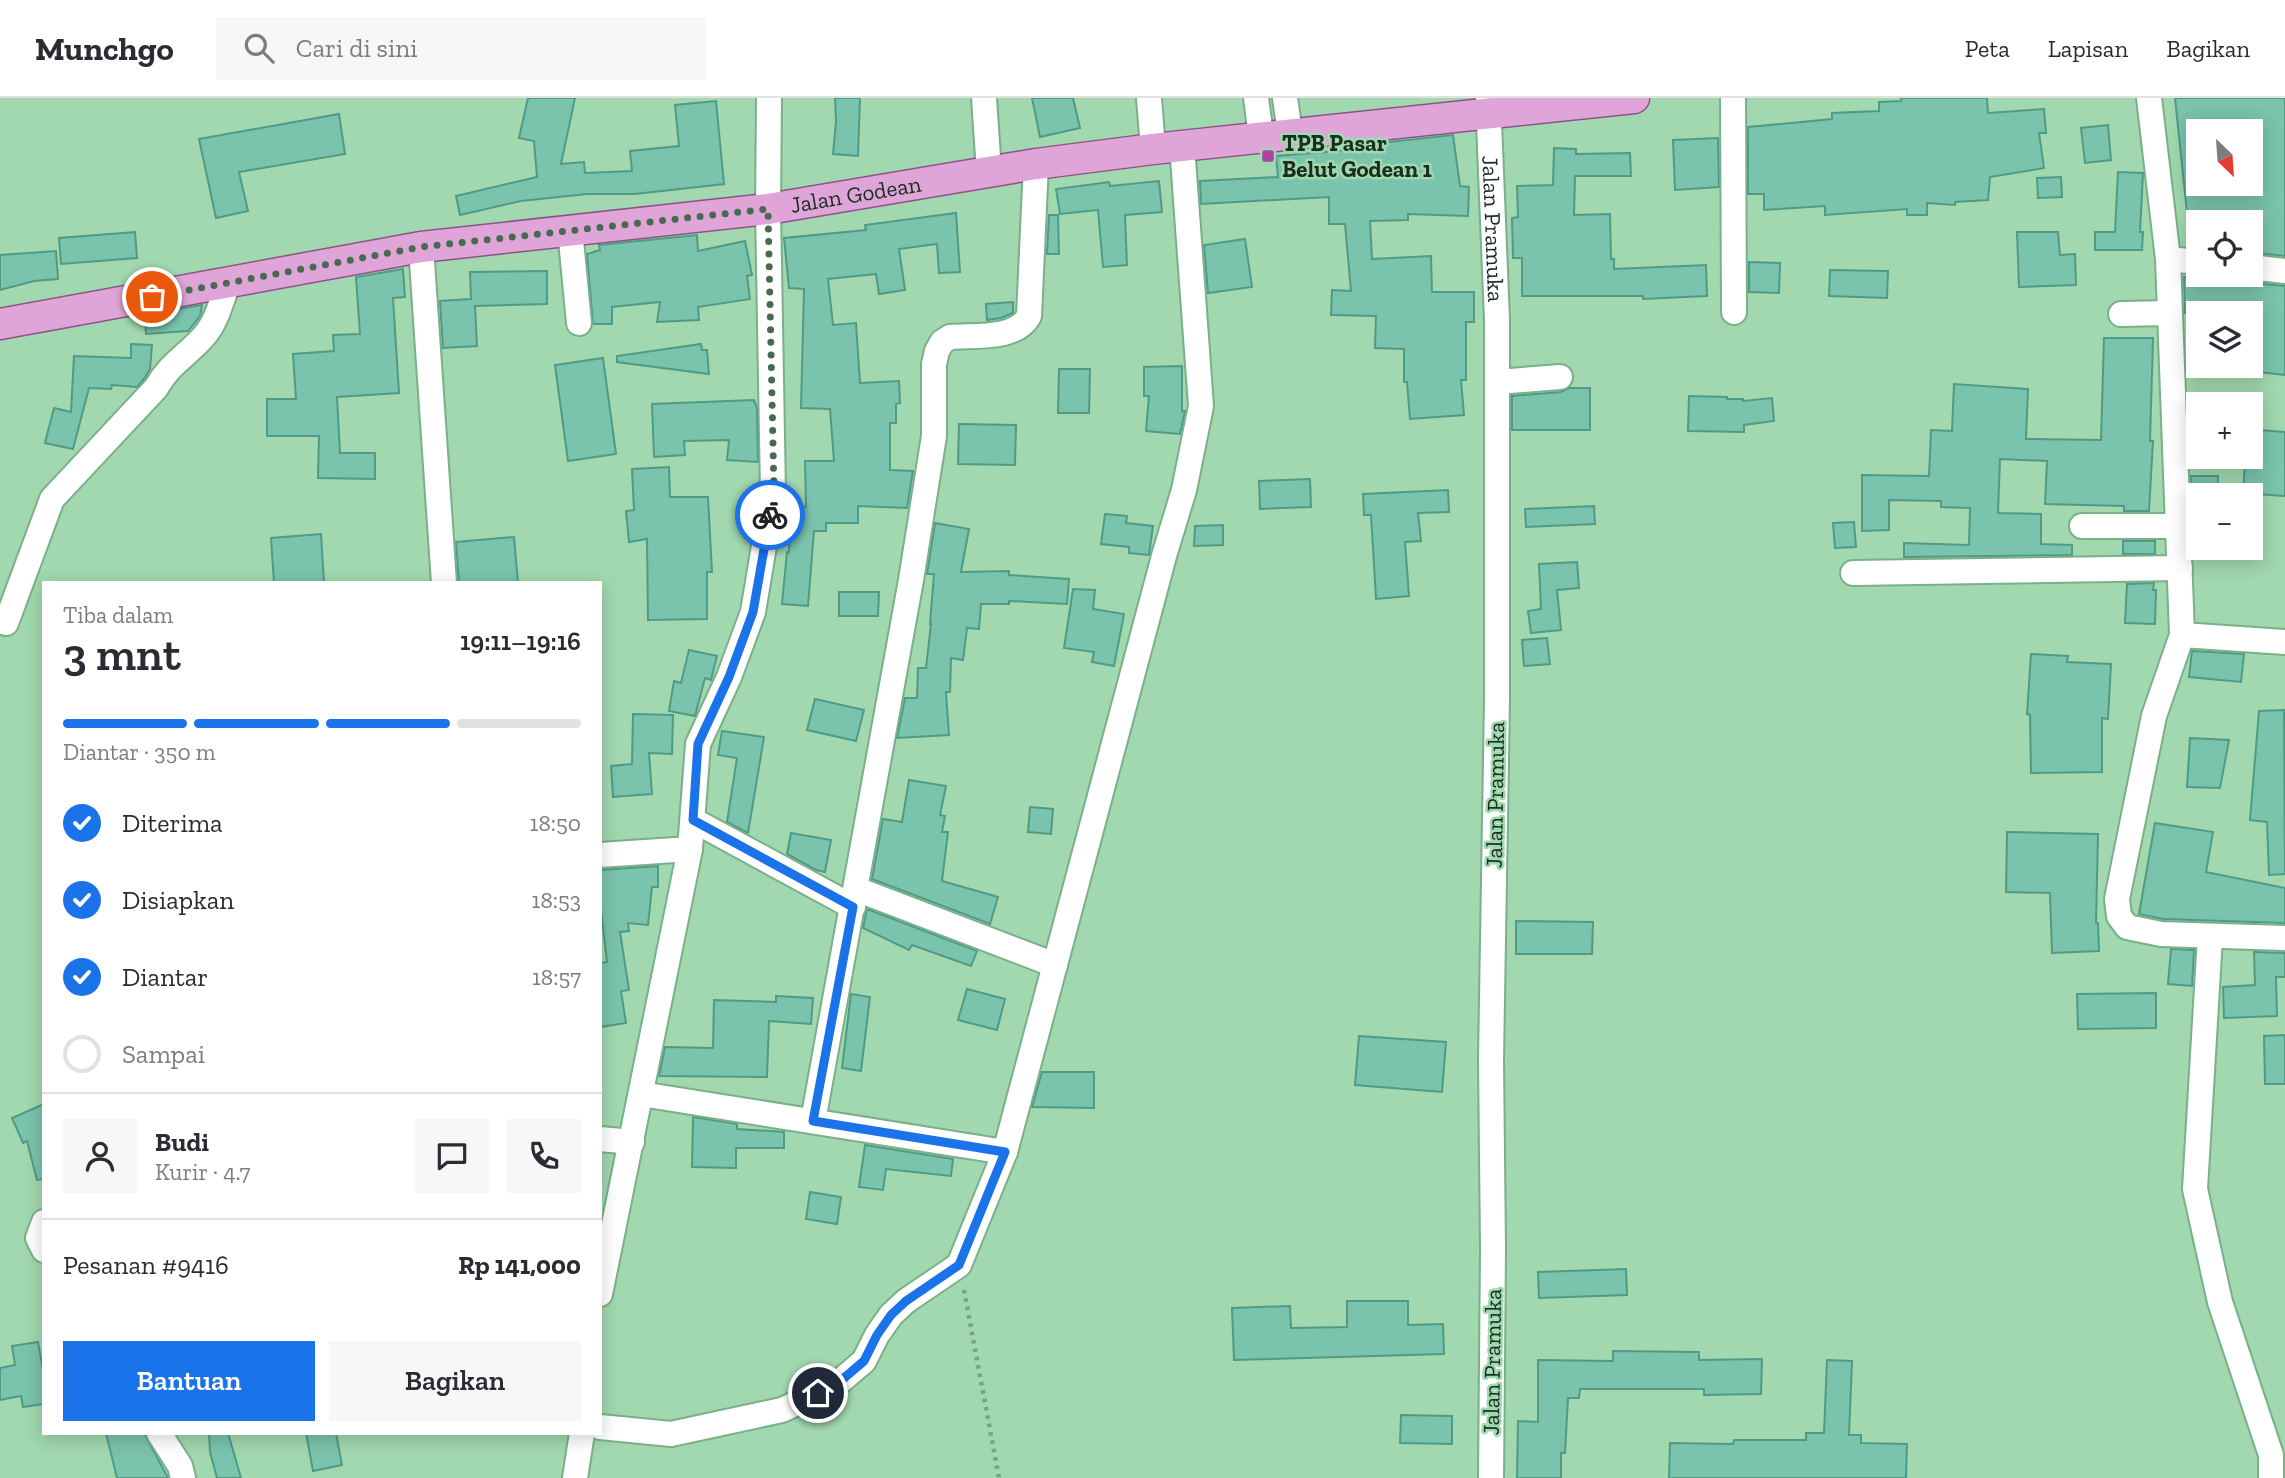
<!DOCTYPE html>
<html lang="id">
<meta charset="utf-8">
<style>
body{margin:0;font-family:"Zilla Slab",serif;background:#f7f7f7;color:#2b2b33;height:100vh;display:flex;flex-direction:column;font-size:26px;white-space:nowrap}
*{box-sizing:border-box;margin:0}
p{font-size:23px;color:#7c7c81}
.icon{flex:none;width:38px;height:38px;fill:none;stroke:currentColor;stroke-width:2;stroke-linecap:round;stroke-linejoin:round}
.map{position:relative;flex:1;overflow:hidden}
.panel{position:absolute;left:42px;top:483px;width:560px;height:854px;display:flex;flex-direction:column;background:#fff;border-radius:0px;box-shadow:0 4px 18px #0003}
.panel>*{flex:none}
.needle{width:46px;rotate:155deg}
.buttons{position:absolute;left:2186px;top:21px;display:grid;gap:14px}
.buttons a{display:grid;place-items:center;width:77px;height:77px;border-radius:0px;background:#fff;box-shadow:0 4px 18px #0003;font-size:35px}
.pin{position:absolute;display:grid;place-items:center;width:60px;height:60px;color:#fff;margin:-30px;border:4px solid #fff;border-radius:50%;box-shadow:0 2px 7px #0007}
.courier{position:absolute;display:grid;place-items:center;width:70px;height:70px;margin:-35px;border:5px solid #1a73e8;border-radius:50%;background:#fff;color:#222;box-shadow:0 2px 9px #0007}
.headline em{font-style:normal;font-weight:600}
.headline div{display:flex;flex-direction:column-reverse}
.headline{display:flex;align-items:center;justify-content:space-between;height:119px;padding:0 21px}
h1{font-size:46px;font-weight:600;line-height:52px}
.bar{display:grid;grid-template-columns:repeat(4,1fr);gap:10px 7px;align-content:center;height:84px;padding:0 21px}
.bar i{height:9px;border-radius:5px;background:#e1e1e2}
.bar .on{background:#1a73e8}
.bar p{grid-column:span 4}
.line{display:flex;align-items:center;gap:18px;padding:0 21px;border-top:2px solid #e1e1e2}
.line div{flex:1}
.round{display:grid;place-items:center;flex:none;width:74px;height:74px;border-radius:0px;background:#f7f7f7}
ol{padding:0 21px;list-style:none}
li{display:flex;align-items:center;gap:21px;height:77px}
li p{margin-inline-start:auto}
li .icon{padding:7px;border-radius:50%;background:#1a73e8;color:#fff;stroke-width:4}
li:last-child{color:#7c7c81}
li i{width:38px;height:38px;border:4px solid #e1e1e2;border-radius:50%}
.action{display:flex;gap:14px;margin-top:auto;padding:14px 21px}
.action a{flex:1;height:80px;border-radius:0px;background:#1a73e8;color:#fff;font-size:28px;font-weight:600;line-height:80px;text-align:center}
.action a+a{background:#f7f7f7;color:#2b2b33}
header{display:flex;align-items:center;gap:42px;box-sizing:border-box;height:98px;padding:0 35px;background:#fff;border-bottom:2px solid #e1e1e2}
header strong{font-size:33px}
nav{display:flex;gap:38px;margin-inline-start:auto;font-size:24px}
.search{width:490px;height:63px;background:#f7f7f7;display:flex;align-items:center;gap:18px;box-sizing:border-box;padding:0 24px;border-radius:0px;color:#7c7c81;font-size:26px}
.map>svg:first-child{display:block}
.building{fill:#7ac3ad;stroke:#519a84;stroke-width:2;fill-rule:evenodd}
.lines{fill:none;stroke-linecap:round;stroke-linejoin:round}
.minor-casing{stroke:#7ab089;stroke-width:28}
.major-casing{stroke:#8c5486;stroke-width:33}
.path{stroke:#76a382;stroke-width:4.5;stroke-dasharray:3.5 5;stroke-linecap:butt}
.minor{stroke:#fff;stroke-width:24}
.major{stroke:#dfa5d8;stroke-width:30}
.done{stroke:#486a51;stroke-width:7;stroke-dasharray:0 12.6}
.route{stroke:#1a73e8;stroke-width:9}
.poi-dot{fill:#af43a3;stroke:#a1d8af;stroke-width:2.5}
.labels{text-anchor:middle;stroke-width:5;stroke-linejoin:round;paint-order:stroke}
.poi-label{font-size:23px;font-weight:bold;fill:#182e1e;stroke:#a1d8af;text-anchor:start}
.street-label{font-size:23px;fill:#182e1e;stroke:#a1d8af}
</style>
<header>
<strong>Munchgo</strong>
<div class="search"><svg class="icon" aria-label="search" viewBox="0 0 24 24"><circle cx="10" cy="10" r="6"/><path d="M15 15l6 6"/></svg>Cari di sini</div>
<nav><a>Peta</a><a>Lapisan</a><a>Bagikan</a></nav>
</header>
<div class="map">
<svg width="2285" height="1380" viewBox="0 0 2285 1380">
<rect width="100%" height="100%" fill="#a1d8af"/>
<!-- building -->
<path class="building" d="M 528,0 L 575,0 L 561,66 L 584,64 L 585,75 L 632,73 L 630,53 L 679,48 L 675,7 L 716,3 L 724,86 L 635,96 L 587,96 L 521,103 L 460,117 L 456,98 L 537,79 L 534,43 L 519,40 Z
M 835,0 L 860,0 L 858,58 L 833,56 L 836,23 Z
M 1032,0 L 1073,0 L 1080,30 L 1040,39 Z
M 1901,0 L 1987,0 L 1988,15 L 2044,11 L 2046,35 L 2039,35 L 2044,70 L 1990,79 L 1988,102 L 1955,104 L 1955,107 L 1927,105 L 1927,117 L 1907,117 L 1907,111 L 1825,117 L 1825,108 L 1764,112 L 1764,96 L 1748,96 L 1748,29 L 1832,21 L 1832,15 L 1879,13 L 1879,4 L 1901,3 Z
M 2175,0 L 2285,0 L 2285,158 L 2250,154 L 2250,124 L 2188,124 ZM 2198,33 L 2250,33 L 2250,86 L 2198,86 Z
M 339,16 L 345,56 L 239,74 L 248,113 L 216,120 L 199,41 Z
M 2108,27 L 2111,62 L 2085,65 L 2081,30 Z
M 1453,37 L 1460,88 L 1469,89 L 1468,118 L 1408,116 L 1408,122 L 1370,123 L 1372,161 L 1431,158 L 1432,194 L 1474,194 L 1474,224 L 1466,224 L 1466,282 L 1461,282 L 1464,317 L 1410,321 L 1407,284 L 1404,284 L 1404,251 L 1375,250 L 1376,218 L 1331,217 L 1332,192 L 1351,193 L 1345,126 L 1329,126 L 1329,99 L 1201,106 L 1200,83 L 1278,79 L 1276,58 L 1362,51 L 1361,47 Z
M 1718,40 L 1719,89 L 1675,92 L 1673,42 Z
M 1554,50 L 1576,51 L 1576,56 L 1630,55 L 1631,78 L 1575,78 L 1574,117 L 1610,116 L 1611,161 L 1614,161 L 1614,171 L 1706,167 L 1707,198 L 1643,201 L 1643,198 L 1522,198 L 1522,160 L 1513,160 L 1512,120 L 1518,119 L 1517,88 L 1553,87 Z
M 2118,74 L 2143,75 L 2140,134 L 2143,134 L 2142,152 L 2095,152 L 2095,134 L 2115,134 Z
M 2061,79 L 2062,99 L 2038,100 L 2037,80 Z
M 1159,83 L 1162,114 L 1125,117 L 1127,167 L 1103,169 L 1098,112 L 1060,116 L 1056,91 L 1109,84 L 1110,88 Z
M 956,115 L 960,174 L 939,175 L 937,146 L 899,151 L 905,192 L 879,196 L 876,176 L 828,181 L 833,227 L 856,225 L 860,285 L 899,283 L 900,305 L 896,306 L 896,325 L 890,325 L 890,372 L 913,373 L 907,410 L 858,408 L 858,425 L 826,425 L 826,433 L 814,433 L 808,508 L 782,506 L 787,454 L 789,454 L 790,409 L 806,409 L 805,363 L 834,363 L 830,311 L 801,310 L 804,191 L 789,190 L 784,140 L 866,132 L 865,127 Z
M 1049,117 L 1058,117 L 1059,156 L 1047,156 Z
M 135,134 L 137,160 L 61,166 L 59,140 Z
M 2017,134 L 2058,134 L 2060,157 L 2075,156 L 2076,187 L 2019,189 Z
M 697,137 L 698,153 L 745,143 L 752,177 L 747,178 L 750,201 L 698,209 L 699,222 L 657,224 L 660,204 L 612,209 L 612,226 L 593,226 L 587,156 L 600,152 L 599,147 Z
M 1245,141 L 1252,189 L 1208,195 L 1204,147 Z
M 56,153 L 58,181 L 34,183 L 0,192 L 0,157 Z
M 1749,164 L 1780,165 L 1779,195 L 1749,194 Z
M 403,171 L 405,199 L 393,200 L 399,295 L 337,299 L 340,355 L 375,355 L 375,381 L 318,380 L 319,338 L 267,338 L 267,301 L 296,301 L 293,256 L 334,253 L 333,237 L 360,236 L 356,179 Z
M 1830,172 L 1888,173 L 1887,200 L 1829,198 Z
M 547,173 L 547,206 L 475,208 L 477,248 L 443,250 L 440,203 L 471,201 L 470,174 Z
M 2184,179 L 2285,188 L 2285,277 L 2250,273 L 2250,215 L 2185,215 Z
M 1013,204 L 1013,215 L 1001,220 L 987,222 L 986,206 Z
M 202,207 L 200,218 L 188,233 L 146,236 L 145,217 Z
M 2104,240 L 2153,240 L 2150,343 L 2153,343 L 2149,413 L 2124,413 L 2124,408 L 2045,406 L 2047,363 L 2000,361 L 1998,415 L 2041,416 L 2041,446 L 2072,447 L 2072,457 L 1904,459 L 1904,445 L 1969,447 L 1970,410 L 1941,409 L 1941,403 L 1889,402 L 1889,432 L 1862,433 L 1862,377 L 1929,378 L 1931,332 L 1952,333 L 1954,286 L 2028,291 L 2026,341 L 2101,342 Z
M 131,246 L 152,247 L 150,271 L 144,281 L 137,289 L 112,287 L 111,291 L 89,290 L 73,351 L 45,345 L 54,310 L 71,314 L 74,258 L 131,260 Z
M 701,246 L 702,252 L 707,252 L 709,276 L 617,264 L 617,258 Z
M 603,260 L 616,356 L 568,363 L 555,267 Z
M 1182,268 L 1182,313 L 1185,313 L 1180,336 L 1146,333 L 1149,298 L 1144,298 L 1144,269 Z
M 1059,271 L 1090,271 L 1089,315 L 1058,315 Z
M 1569,290 L 1590,290 L 1590,332 L 1512,332 L 1512,298 L 1561,294 Z
M 1689,298 L 1727,299 L 1727,301 L 1743,301 L 1743,303 L 1772,300 L 1774,323 L 1744,327 L 1744,334 L 1688,333 Z
M 754,302 L 757,310 L 758,364 L 727,362 L 729,342 L 684,343 L 685,357 L 654,359 L 652,306 Z
M 959,326 L 1016,327 L 1015,367 L 958,366 Z
M 2259,332 L 2285,334 L 2285,398 L 2243,395 L 2245,366 L 2255,367 Z
M 669,369 L 670,399 L 708,399 L 712,474 L 707,474 L 707,521 L 648,522 L 647,441 L 629,444 L 626,413 L 634,412 L 632,371 Z
M 2191,378 L 2218,378 L 2218,397 L 2192,397 Z
M 1310,381 L 1311,409 L 1260,411 L 1259,383 Z
M 1448,392 L 1449,414 L 1418,415 L 1421,443 L 1405,444 L 1409,498 L 1376,501 L 1371,417 L 1364,417 L 1363,396 Z
M 1594,408 L 1595,426 L 1526,429 L 1525,411 Z
M 1105,416 L 1127,418 L 1126,425 L 1153,428 L 1149,457 L 1129,455 L 1129,449 L 1101,446 Z
M 1854,424 L 1856,449 L 1835,450 L 1833,425 Z
M 935,425 L 969,431 L 961,474 L 1009,473 L 1009,477 L 1069,481 L 1067,506 L 1009,503 L 1009,506 L 981,506 L 979,531 L 967,530 L 963,562 L 951,560 L 950,594 L 946,594 L 949,637 L 897,640 L 905,600 L 917,600 L 918,570 L 926,570 L 931,526 L 930,526 L 934,476 L 927,476 Z
M 1223,427 L 1223,447 L 1194,448 L 1195,428 Z
M 321,436 L 324,485 L 274,485 L 271,440 Z
M 514,439 L 518,485 L 459,485 L 456,444 Z
M 2123,443 L 2155,443 L 2155,456 L 2123,456 Z
M 1577,464 L 1579,490 L 1557,492 L 1561,532 L 1531,535 L 1528,513 L 1541,511 L 1539,466 Z
M 2154,485 L 2153,492 L 2156,492 L 2155,526 L 2125,525 L 2127,486 Z
M 1073,491 L 1095,492 L 1093,511 L 1124,516 L 1114,568 L 1092,564 L 1094,554 L 1064,550 Z
M 839,494 L 879,494 L 878,518 L 839,518 Z
M 1547,540 L 1550,566 L 1524,568 L 1522,542 Z
M 689,552 L 717,558 L 711,582 L 705,580 L 695,618 L 669,613 L 674,583 L 681,585 Z
M 2192,553 L 2244,556 L 2241,584 L 2189,579 Z
M 2031,556 L 2068,558 L 2067,564 L 2111,566 L 2108,621 L 2102,620 L 2102,674 L 2031,675 L 2030,617 L 2027,616 Z
M 815,601 L 864,612 L 856,643 L 807,632 Z
M 2284,612 L 2285,776 L 2269,777 L 2267,724 L 2250,722 L 2259,613 Z
M 633,616 L 673,617 L 672,656 L 649,655 L 652,696 L 613,699 L 611,668 L 632,666 Z
M 722,633 L 764,639 L 748,735 L 727,724 L 737,660 L 718,657 Z
M 2190,640 L 2229,642 L 2220,690 L 2187,689 Z
M 909,682 L 946,688 L 940,717 L 945,718 L 942,734 L 948,734 L 942,783 L 998,799 L 990,826 L 872,781 L 883,721 L 902,724 Z
M 1030,709 L 1053,711 L 1051,736 L 1028,734 Z
M 2155,725 L 2213,734 L 2206,774 L 2285,790 L 2285,825 L 2163,821 L 2139,816 Z
M 2007,734 L 2098,736 L 2096,825 L 2098,825 L 2099,853 L 2052,855 L 2050,795 L 2006,794 Z
M 791,735 L 831,742 L 825,774 L 816,772 L 787,756 Z
M 658,768 L 658,789 L 652,789 L 648,827 L 628,825 L 629,833 L 620,834 L 629,892 L 621,893 L 626,925 L 600,929 L 600,865 L 607,864 L 600,804 L 600,772 Z
M 867,811 L 977,853 L 971,868 L 912,847 L 909,852 L 863,830 Z
M 1516,823 L 1593,824 L 1592,856 L 1516,856 Z
M 2171,851 L 2194,852 L 2192,888 L 2168,886 Z
M 2254,854 L 2285,855 L 2285,879 L 2276,879 L 2277,918 L 2224,920 L 2223,889 L 2255,887 Z
M 967,891 L 1005,901 L 997,932 L 958,922 Z
M 2156,895 L 2156,930 L 2078,931 L 2077,896 Z
M 851,896 L 870,899 L 861,973 L 842,970 Z
M 776,898 L 813,900 L 811,926 L 769,923 L 767,979 L 659,978 L 665,949 L 713,950 L 714,902 L 776,904 Z
M 2285,937 L 2285,986 L 2265,986 L 2264,938 Z
M 1359,938 L 1446,944 L 1442,994 L 1355,987 Z
M 1042,974 L 1094,974 L 1094,1010 L 1032,1009 Z
M 44,1006 L 44,1081 L 37,1082 L 27,1043 L 23,1045 L 12,1020 Z
M 693,1019 L 737,1026 L 737,1031 L 784,1034 L 784,1050 L 736,1050 L 736,1070 L 692,1069 Z
M 865,1047 L 953,1061 L 951,1078 L 886,1071 L 883,1092 L 859,1089 Z
M 810,1094 L 841,1099 L 837,1126 L 806,1121 Z
M 1626,1171 L 1627,1197 L 1539,1200 L 1538,1174 Z
M 1347,1203 L 1408,1203 L 1408,1227 L 1443,1226 L 1444,1256 L 1234,1262 L 1232,1210 L 1290,1208 L 1291,1230 L 1347,1229 Z
M 38,1244 L 44,1277 L 44,1306 L 23,1309 L 21,1298 L 0,1302 L 0,1270 L 15,1267 L 12,1248 Z
M 1613,1253 L 1699,1254 L 1699,1262 L 1762,1261 L 1761,1296 L 1704,1297 L 1704,1291 L 1580,1291 L 1579,1300 L 1568,1300 L 1565,1355 L 1561,1355 L 1561,1380 L 1517,1380 L 1518,1323 L 1538,1324 L 1538,1262 L 1613,1263 Z
M 1827,1262 L 1852,1263 L 1849,1337 L 1861,1337 L 1861,1345 L 1907,1346 L 1906,1380 L 1669,1380 L 1670,1345 L 1733,1346 L 1734,1342 L 1806,1342 L 1806,1335 L 1824,1335 Z
M 1401,1317 L 1452,1318 L 1452,1346 L 1400,1345 Z
M 106,1335 L 144,1335 L 168,1380 L 117,1380 Z
M 209,1335 L 228,1335 L 241,1380 L 217,1380 L 210,1354 Z
M 306,1335 L 336,1335 L 342,1367 L 313,1373 Z"/>
<g class="lines">
<defs>
<g id="minor">
<path d="M 984,0 L 989,74"/>
<path d="M 1149,0 L 1153,51"/>
<path d="M 1256,0 L 1261,38"/>
<path d="M 1285,0 L 1290,35"/>
<path id="s1" d="M 1488,0 L 1497,222 L 1497,600 L 1491,962 L 1493,1151 L 1491,1380"/>
<path d="M 1733,0 L 1734,214"/>
<path d="M 2149,0 L 2168,161 L 2182,537 L 2154,618 L 2117,801 L 2119,818 L 2127,829 L 2161,836 L 2285,840"/>
<path d="M 570,132 L 579,225"/>
<path d="M 421,149 L 444,485"/>
<path d="M 2168,161 L 2198,164"/>
<path d="M 2250,169 L 2285,173"/>
<path d="M 2121,216 L 2170,215"/>
<path d="M 1497,284 L 1560,279"/>
<path d="M 2082,428 L 2177,428"/>
<path d="M 1853,475 L 2180,470"/>
<path d="M 6,525 L 52,401 L 156,290 C 169,266 188,257 205,237 C 217,223 222,201 228,185"/>
<path d="M 2182,537 L 2285,544"/>
<path d="M 693,722 L 853,809"/>
<path d="M 600,757 L 690,751"/>
<path d="M 856,791 L 1055,867"/>
<path d="M 2210,839 L 2195,1091 L 2220,1204 L 2271,1357 L 2271,1380"/>
<path d="M 641,996 L 1005,1054"/>
<path d="M 813,1023 L 911,482 L 934,338 L 934,266 L 937,253 L 942,244 L 950,239 C 975,237 1016,242 1029,218 L 1036,66"/>
<path d="M 600,1041 L 632,1044"/>
<path d="M 44,1124 L 38,1140 L 44,1152"/>
<path d="M 600,1196 L 690,751 L 698,646 L 729,579 L 753,514 L 773,394 L 768,111 L 769,0"/>
<path d="M 600,1329 L 671,1336 L 782,1312 L 837,1286 L 864,1263 L 877,1237 L 891,1217 L 906,1203 L 959,1167 L 1005,1054 L 1164,458 L 1184,392 L 1201,308 L 1182,47"/>
<path d="M 159,1335 L 180,1368 L 183,1380"/>
<path d="M 575,1380 L 582,1335"/>
</g>
<g id="major">
<path id="s2" d="M 0,226 L 421,149 L 768,111 L 1036,66 L 1153,51 L 1634,0"/>
</g>
</defs>
<!-- minor casing -->
<use href="#minor" class="minor-casing"/>
<!-- major casing -->
<use href="#major" class="major-casing"/>
<!-- path -->
<path class="path" d="M 964,1192 L 999,1380"/>
<!-- minor -->
<use href="#minor" class="minor"/>
<!-- major -->
<use href="#major" class="major"/>
</g>
<g class="lines">
<!-- done -->
<path class="done" d="M 152,199 L 421,149 L 768,111 L 774,394 L 770,417"/>
<!-- route -->
<path class="route" d="M 770,417 L 753,514 L 729,579 L 698,646 L 693,722 L 853,809 L 813,1023 L 1005,1054 L 959,1167 L 906,1203 L 891,1217 L 877,1237 L 864,1263 L 837,1286 L 818,1295"/>
</g>
<!-- markers -->
<rect class="poi-dot" x="1261" y="51" width="14" height="14" rx="3.5"/>
<g class="labels">
<!-- poi labels -->
<g class="poi-label">
<text x="1282" y="53">TPB Pasar<tspan x="1282" dy="26">Belut Godean 1</tspan></text>
</g>
<!-- street labels -->
<g class="street-label">
<text dy="8" stroke="none"><textPath href="#s2" startOffset="866">Jalan Godean</textPath></text>
<text dy="8" stroke="none"><textPath href="#s1" startOffset="131">Jalan Pramuka</textPath></text>
<text transform="translate(1495 697) rotate(-89)" y="8">Jalan Pramuka</text>
<text transform="translate(1492 1264) rotate(-89)" y="8">Jalan Pramuka</text>
</g>
</g>
</svg>
<div class="buttons">
<a><svg class="needle" viewBox="-14 -14 28 28"><path d="M0-13l5 13h-10z" fill="#e53935"/><path d="M0 13l5-13h-10z" fill="#7c7c81"/></svg></a>
<a><svg class="icon" aria-label="locate" viewBox="0 0 24 24"><circle cx="12" cy="12" r="6"/><path d="M12 2v4M12 18v4M2 12h4M18 12h4"/></svg></a>
<a><svg class="icon" aria-label="layers" viewBox="0 0 24 24"><path d="M12 4l9 5-9 5-9-5zM3 14l9 5 9-5"/></svg></a>
<a>+</a>
<a>−</a>
</div>
<div class="pin" style="left:152px;top:199px;background:#ea580c"><svg class="icon" aria-label="bag" viewBox="0 0 24 24"><path d="M5 8h14l-1 12H6zM9 8a3 3 0 0 1 6 0"/></svg></div>
<div class="pin" style="left:818px;top:1295px;background:#1f2937"><svg class="icon" aria-label="home" viewBox="0 0 24 24"><path d="M3 11l9-7 9 7M6 9v11h12V9"/></svg></div>
<div class="courier" style="left:770px;top:417px"><svg class="icon" aria-label="bike" viewBox="0 0 24 24"><circle cx="6" cy="16" r="4"/><circle cx="18" cy="16" r="4"/><path d="M6 16l4-8h5l3 8M10 8l3 8H6M13 5h3"/></svg></div>
<section class="panel">
<div class="headline"><div><h1>3 mnt</h1><p>Tiba dalam</p></div><em>19:11–19:16</em></div>
<div class="bar"><i class="on"></i><i class="on"></i><i class="on"></i><i></i><p>Diantar · 350 m</p></div>
<ol>
<li><svg class="icon" aria-label="check" viewBox="0 0 24 24"><path d="M5 12l5 5 9-10"/></svg>Diterima<p>18:50</p></li>
<li><svg class="icon" aria-label="check" viewBox="0 0 24 24"><path d="M5 12l5 5 9-10"/></svg>Disiapkan<p>18:53</p></li>
<li><svg class="icon" aria-label="check" viewBox="0 0 24 24"><path d="M5 12l5 5 9-10"/></svg>Diantar<p>18:57</p></li>
<li><i></i>Sampai</li>
</ol>
<div class="line" style="height:126px"><a class="round"><svg class="icon" aria-label="person" viewBox="0 0 24 24"><circle cx="12" cy="8" r="4"/><path d="M4 21q1-7 8-7t8 7"/></svg></a><div><b>Budi</b><p>Kurir · 4.7</p></div><a class="round"><svg class="icon" aria-label="chat" viewBox="0 0 24 24"><path d="M4 5h16v11H9l-5 4z"/></svg></a><a class="round"><svg class="icon" aria-label="phone" viewBox="0 0 24 24"><path d="M5 4h4l2 5-3 2q2 4 5 5l2-3 5 2v4C11 20 4 13 5 4z"/></svg></a></div>
<div class="line" style="height:91px"><div>Pesanan #9416</div><b>Rp 141,000</b></div>
<div class="action"><a>Bantuan</a><a>Bagikan</a></div>
</section>
</div>
